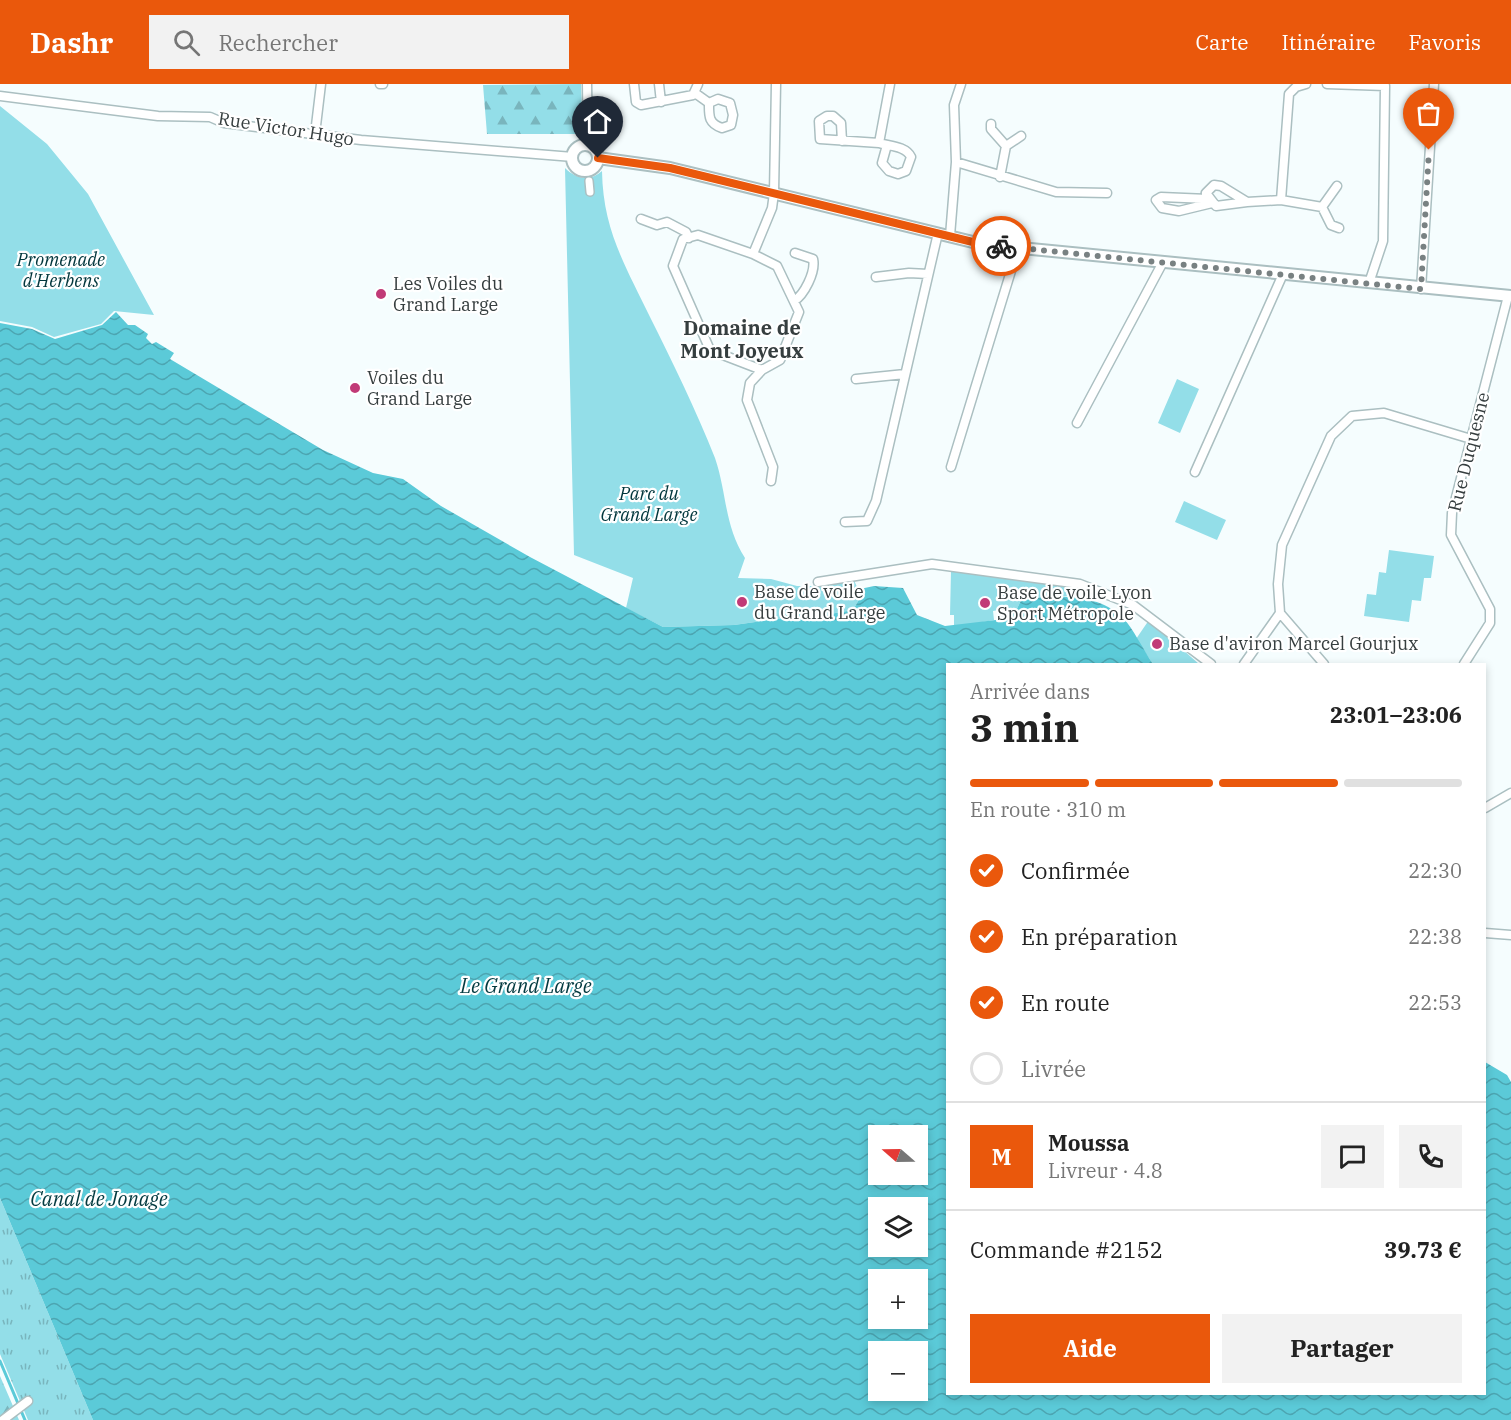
<!DOCTYPE html>
<html lang="fr">
<meta charset="utf-8">
<style>
body{margin:0;font-family:"IBM Plex Serif",serif;background:#f2f2f2;color:#222;height:100vh;display:flex;flex-direction:column;font-size:22px;white-space:nowrap}
*{box-sizing:border-box;margin:0}
p{font-size:20px;color:#767676}
.icon{flex:none;width:33px;height:33px;fill:none;stroke:currentColor;stroke-width:2;stroke-linecap:round;stroke-linejoin:round}
.map{position:relative;flex:1;overflow:hidden}
.sheet{position:absolute;left:946px;top:579px;width:540px;height:732px;display:flex;flex-direction:column;background:#fff;border-radius:0px;box-shadow:0 3px 9px #0003}
.sheet>*{flex:none}
.needle{width:39px;rotate:290deg}
.tools{position:absolute;left:868px;top:1041px;display:grid;gap:12px}
.tools a{display:grid;place-items:center;width:60px;height:60px;border-radius:0px;background:#fff;box-shadow:0 3px 9px #0003;font-size:30px}
.pin{position:absolute;display:grid;place-items:center;width:51px;height:51px;color:#fff;margin:-62px -26px;border-radius:50% 50% 50% 0;rotate:-45deg;box-shadow:0 0 6px #0007}
.pin .icon{rotate:45deg}
.courier{position:absolute;display:grid;place-items:center;width:60px;height:60px;margin:-30px;border:4px solid #ea580c;border-radius:50%;background:#fff;color:#222;box-shadow:0 2px 8px #0007}
.headline em{font-style:normal;font-weight:800}
.headline div{display:flex;flex-direction:column-reverse}
.headline{display:flex;align-items:center;justify-content:space-between;height:102px;padding:0 24px}
h1{font-size:39px;font-weight:800;line-height:45px}
.bar{display:grid;grid-template-columns:repeat(4,1fr);gap:9px 6px;align-content:center;height:72px;padding:0 24px}
.bar i{height:8px;border-radius:4px;background:#e0e0e0}
.bar .current{background:#ea580c}
.bar p{grid-column:span 4}
.line{display:flex;align-items:center;gap:15px;padding:0 24px;border-top:2px solid #e0e0e0}
.line div{flex:1}
.round{display:grid;place-items:center;flex:none;width:63px;height:63px;border-radius:0px;background:#f2f2f2}
ol{padding:0 24px;list-style:none}
li{display:flex;align-items:center;gap:18px;height:66px}
li p{margin-inline-start:auto}
li .icon{padding:6px;border-radius:50%;background:#ea580c;color:#fff;stroke-width:4}
li:last-child{color:#767676}
li i{width:33px;height:33px;border:3px solid #e0e0e0;border-radius:50%}
.primary-button{display:flex;gap:12px;margin-top:auto;padding:12px 24px}
.primary-button a{flex:1;height:69px;border-radius:0px;background:#ea580c;color:#fff;font-size:24px;font-weight:800;line-height:69px;text-align:center}
.primary-button a+a{background:#f2f2f2;color:#222}
header{display:flex;align-items:center;gap:36px;box-sizing:border-box;height:84px;padding:0 30px;background:#ea580c;color:#fff}
header strong{font-size:28px}
nav{display:flex;gap:33px;margin-inline-start:auto;font-size:21px}
.search{width:420px;height:54px;background:#f2f2f2;display:flex;align-items:center;gap:15px;box-sizing:border-box;padding:0 21px;border-radius:0px;color:#767676;font-size:22px}
.map>svg:first-child{display:block}
.grass{fill:url(#grass-tufts)}
.forest{fill:url(#forest-firs)}
.park{fill:#93dee8}
.water{fill:url(#water-waves);fill-rule:evenodd}
.lines{fill:none;stroke-linecap:round;stroke-linejoin:round}
.stream{stroke:#5bcad8;stroke-width:3}
.pedestrian-casing{stroke:#abbfc1;stroke-width:10}
.minor-casing{stroke:#abbfc1;stroke-width:11}
.tertiary-casing{stroke:#abbfc1;stroke-width:14}
.pedestrian{stroke:#fff;stroke-width:7}
.minor{stroke:#fff;stroke-width:8}
.tertiary{stroke:#fff;stroke-width:10}
.done{stroke:#798182;stroke-width:6;stroke-dasharray:0 10.8}
.route{stroke:#ea580c;stroke-width:8}
.poi-dot{fill:#c13a77;stroke:#fff;stroke-width:2}
.labels{text-anchor:middle;stroke-width:4.5;stroke-linejoin:round;paint-order:stroke}
.street-label{font-size:18px;fill:#363e3f;stroke:#fff}
.park-label{font-size:18px;font-style:italic;fill:#00363c;stroke:#fff}
.poi-label{font-size:18px;fill:#363e3f;stroke:#fff;text-anchor:start}
.neighbourhood-label{font-size:20px;font-weight:bold;fill:#363e3f;stroke:#fff}
.water-label{font-size:20px;font-style:italic;fill:#033a40;stroke:#fff}
</style>
<header>
<strong>Dashr</strong>
<div class="search"><svg class="icon" aria-label="search" viewBox="0 0 24 24"><circle cx="10" cy="10" r="6"/><path d="M15 15l6 6"/></svg>Rechercher</div>
<nav><a>Carte</a><a>Itinéraire</a><a>Favoris</a></nav>
</header>
<div class="map">
<svg width="1511" height="1336" viewBox="0 0 1511 1336">
<defs>
<pattern id="grass-tufts" width="24" height="20" patternUnits="userSpaceOnUse" patternTransform="scale(1.5)"><rect width="24" height="20" fill="#93dee8"/><path d="M3 7l-1-3M5 7V3M7 7l1-3M15 17l-1-3M17 17v-4M19 17l1-3" fill="none" stroke="#79b5bd"/></pattern>
<pattern id="forest-firs" width="22" height="20" patternUnits="userSpaceOnUse" patternTransform="scale(1.5)"><rect width="22" height="20" fill="#93dee8"/><path d="M5 1l3.5 6h-7zM16 11l3.5 6h-7z" fill="#79b5bd"/></pattern>
<pattern id="water-waves" width="16" height="10" patternUnits="userSpaceOnUse" patternTransform="scale(1.5)"><rect width="16" height="10" fill="#5bcad8"/><path d="M0 5q4-4 8 0t8 0" fill="none" stroke="#4ca5b1"/></pattern>
</defs>
<rect width="100%" height="100%" fill="#f5fdfe"/>
<!-- grass -->
<path class="grass" d="M 0,1114 L 93,1336 L 28,1336 L 0,1270 Z"/>
<!-- forest -->
<path class="forest" d="M 581,0 L 583,50 L 487,50 L 483,1 Z
M 0,1292 L 19,1336 L 0,1336 Z"/>
<!-- park -->
<path class="park" d="M 0,22 L 47,60 L 88,110 L 154,231 L 114,227 L 101,240 L 54,253 L 32,243 L 0,237 Z
M 565,84 C 576,95 590,98 602,87 C 603,146 625,181 650,233 C 673,279 696,326 715,374 C 727,409 724,441 745,474 L 738,494 L 771,495 L 797,502 L 813,502 L 853,494 L 861,512 L 853,526 L 807,534 L 799,532 L 734,541 L 663,543 L 626,524 L 633,494 L 574,471 Z
M 1177,295 L 1199,305 L 1180,349 L 1158,339 Z
M 1184,417 L 1226,436 L 1217,456 L 1175,438 Z
M 1389,466 L 1434,472 L 1431,494 L 1424,494 L 1421,517 L 1412,516 L 1409,538 L 1364,532 L 1367,510 L 1376,511 L 1379,488 L 1386,489 Z
M 951,487 L 1074,503 L 1073,512 L 1022,514 L 1016,527 L 1009,525 L 1004,535 L 999,535 L 998,526 L 993,527 L 994,536 L 954,543 L 954,531 L 950,531 Z
M 1149,536 L 1199,580 L 1153,580 L 1136,555 Z"/>
<!-- water -->
<path class="water" d="M 116,228 L 128,241 L 135,241 L 148,250 L 146,254 L 152,260 L 156,258 L 174,269 L 170,275 L 323,366 L 373,389 L 403,395 L 441,422 L 530,473 L 663,543 L 734,541 L 799,532 L 807,534 L 853,526 L 861,512 L 860,505 L 874,502 L 903,504 L 917,531 L 945,542 L 1004,535 L 1009,525 L 1016,527 L 1022,514 C 1056,513 1096,507 1123,534 C 1133,544 1144,567 1153,580 L 948,580 L 948,1310 L 1485,1310 L 1485,978 L 1507,991 L 1511,998 L 1511,1336 L 93,1336 L 0,1114 L 0,239 L 32,245 L 55,255 L 102,241 ZM 879,1052 L 918,1052 L 918,1090 L 879,1090 ZM 879,1124 L 918,1124 L 918,1162 L 879,1162 ZM 879,1196 L 918,1196 L 918,1234 L 879,1234 ZM 879,1268 L 918,1268 L 918,1306 L 879,1306 Z"/>
<g class="lines">
<!-- stream -->
<path class="stream" d="M 0,1277 L 25,1336"/>
<defs>
<path id="pedestrian" d="M 589,97 L 590,108"/>
<path id="minor" d="M 380,0 L 383,0
M 587,0 L 588,62
M 634,0 L 636,18 L 641,21 L 693,11 L 698,0
M 659,0 L 661,18
M 961,0 L 954,21 L 956,78 L 1056,108 L 1107,109
M 1306,0 L 1296,3 L 1289,10 L 1281,116 L 1322,123 L 1337,102
M 1327,0 L 1385,2 L 1383,157 L 1369,199
M 695,9 L 709,19 C 709,32 708,39 722,44 L 731,41 L 733,31 L 730,19 L 718,15 L 709,19
M 0,12 L 158,32 L 210,33 L 224,39 L 361,56 L 573,73
M 991,40 L 991,45 L 1006,62 L 1000,93
M 315,50 L 321,0
M 842,57 L 841,39 L 833,32 L 827,32 L 819,37 L 820,55 L 879,59 L 890,0
M 879,59 C 889,62 906,62 911,73 L 906,87 L 898,90 L 889,87 L 882,79 L 887,61
M 1006,62 L 1021,52
M 1208,115 L 1161,113 L 1156,116 L 1162,124 L 1179,127 L 1212,119
M 1247,118 L 1216,122 L 1206,109 L 1214,101 L 1221,102 L 1247,118 L 1281,116
M 1322,123 L 1331,141 L 1339,144
M 641,135 L 657,141 L 667,138 L 686,148 L 689,154
M 950,152 L 956,78
M 753,170 L 698,151 L 683,155 L 673,182 L 710,266 L 762,286
M 876,193 L 909,189 L 928,190
M 1421,205 L 1434,0
M 794,217 C 804,211 816,188 813,175 L 795,169
M 856,295 L 905,290
M 1077,339 L 1163,178
M 951,383 L 1018,164
M 1195,388 L 1283,190
M 771,397 L 773,383 L 747,316 L 750,299 L 762,286 L 780,276 L 799,228 L 777,182 L 753,170 L 772,124 L 774,109 L 776,0
M 845,438 L 867,437 L 876,417 L 938,149
M 818,498 L 932,480 L 1080,500 L 1133,521 L 1211,580
M 1280,529 L 1324,580
M 1244,580 L 1280,529 L 1278,500 L 1282,461 L 1331,352 L 1352,332 L 1384,329 L 1471,355
M 1464,580 L 1490,539 L 1490,525 L 1451,451 L 1452,429 L 1508,212
M 1485,724 L 1511,709
M 1485,849 L 1511,851
M 3,1336 L 28,1317"/>
<path id="tertiary" d="M572 74a13 13 0 1 1 26 0a13 13 0 1 1-26 0Z
M 598,74 L 670,84 L 981,160 L 1511,212"/>
</defs>
<!-- pedestrian casing -->
<use href="#pedestrian" class="pedestrian-casing"/>
<!-- minor casing -->
<use href="#minor" class="minor-casing"/>
<!-- tertiary casing -->
<use href="#tertiary" class="tertiary-casing"/>
<!-- pedestrian -->
<use href="#pedestrian" class="pedestrian"/>
<!-- minor -->
<use href="#minor" class="minor"/>
<!-- tertiary -->
<use href="#tertiary" class="tertiary"/>
</g>
<g class="lines">
<!-- done -->
<path class="done" d="M 1001,162 L 1421,205 L 1429,66"/>
<!-- route -->
<path class="route" d="M 598,74 L 670,84 L 981,160 L 1001,162"/>
</g>
<!-- markers -->
<g class="poi-dot">
<circle cx="381" cy="210" r="6"/>
<circle cx="355" cy="304" r="6"/>
<circle cx="742" cy="518" r="6"/>
<circle cx="985" cy="519" r="6"/>
<circle cx="1157" cy="560" r="6"/>
</g>
<g class="labels">
<!-- street labels -->
<g class="street-label">
<text transform="translate(286 45) rotate(9)" y="6">Rue Victor Hugo</text>
<text transform="translate(1469 368) rotate(-76)" y="6">Rue Duquesne</text>
</g>
<!-- park labels -->
<g class="park-label">
<text x="61" y="182">Promenade<tspan x="61" dy="21">d'Herbens</tspan></text>
<text x="649" y="416">Parc du<tspan x="649" dy="21">Grand Large</tspan></text>
</g>
<!-- poi labels -->
<g class="poi-label">
<text x="393" y="206">Les Voiles du<tspan x="393" dy="21">Grand Large</tspan></text>
<text x="367" y="300">Voiles du<tspan x="367" dy="21">Grand Large</tspan></text>
<text x="754" y="514">Base de voile<tspan x="754" dy="21">du Grand Large</tspan></text>
<text x="997" y="515">Base de voile Lyon<tspan x="997" dy="21">Sport Métropole</tspan></text>
<text x="1169" y="566">Base d'aviron Marcel Gourjux</text>
</g>
<!-- neighbourhood labels -->
<g class="neighbourhood-label">
<text x="742" y="251">Domaine de<tspan x="742" dy="23">Mont Joyeux</tspan></text>
</g>
<!-- water labels -->
<g class="water-label">
<text x="526" y="909">Le Grand Large</text>
<text x="99" y="1122">Canal de Jonage</text>
</g>
</g>
</svg>
<div class="tools">
<a><svg class="needle" viewBox="-14 -14 28 28"><path d="M0-13l5 13h-10z" fill="#e53935"/><path d="M0 13l5-13h-10z" fill="#767676"/></svg></a>
<a><svg class="icon" aria-label="layers" viewBox="0 0 24 24"><path d="M12 4l9 5-9 5-9-5zM3 14l9 5 9-5"/></svg></a>
<a>+</a>
<a>−</a>
</div>
<div class="pin" style="left:1429px;top:66px;background:#ea580c"><svg class="icon" aria-label="bag" viewBox="0 0 24 24"><path d="M5 8h14l-1 12H6zM9 8a3 3 0 0 1 6 0"/></svg></div>
<div class="pin" style="left:598px;top:74px;background:#1f2937"><svg class="icon" aria-label="home" viewBox="0 0 24 24"><path d="M3 11l9-7 9 7M6 9v11h12V9"/></svg></div>
<div class="courier" style="left:1001px;top:162px"><svg class="icon" aria-label="bike" viewBox="0 0 24 24"><circle cx="6" cy="16" r="4"/><circle cx="18" cy="16" r="4"/><path d="M6 16l4-8h5l3 8M10 8l3 8H6M13 5h3"/></svg></div>
<section class="sheet">
<div class="headline"><div><h1>3 min</h1><p>Arrivée dans</p></div><em>23:01–23:06</em></div>
<div class="bar"><i class="current"></i><i class="current"></i><i class="current"></i><i></i><p>En route · 310 m</p></div>
<ol>
<li><svg class="icon" aria-label="check" viewBox="0 0 24 24"><path d="M5 12l5 5 9-10"/></svg>Confirmée<p>22:30</p></li>
<li><svg class="icon" aria-label="check" viewBox="0 0 24 24"><path d="M5 12l5 5 9-10"/></svg>En préparation<p>22:38</p></li>
<li><svg class="icon" aria-label="check" viewBox="0 0 24 24"><path d="M5 12l5 5 9-10"/></svg>En route<p>22:53</p></li>
<li><i></i>Livrée</li>
</ol>
<div class="line" style="height:108px"><b class="round" style="background:#ea580c;color:#fff">M</b><div><b>Moussa</b><p>Livreur · 4.8</p></div><a class="round"><svg class="icon" aria-label="chat" viewBox="0 0 24 24"><path d="M4 5h16v11H9l-5 4z"/></svg></a><a class="round"><svg class="icon" aria-label="phone" viewBox="0 0 24 24"><path d="M5 4h4l2 5-3 2q2 4 5 5l2-3 5 2v4C11 20 4 13 5 4z"/></svg></a></div>
<div class="line" style="height:78px"><div>Commande #2152</div><b>39.73 €</b></div>
<div class="primary-button"><a>Aide</a><a>Partager</a></div>
</section>
</div>
